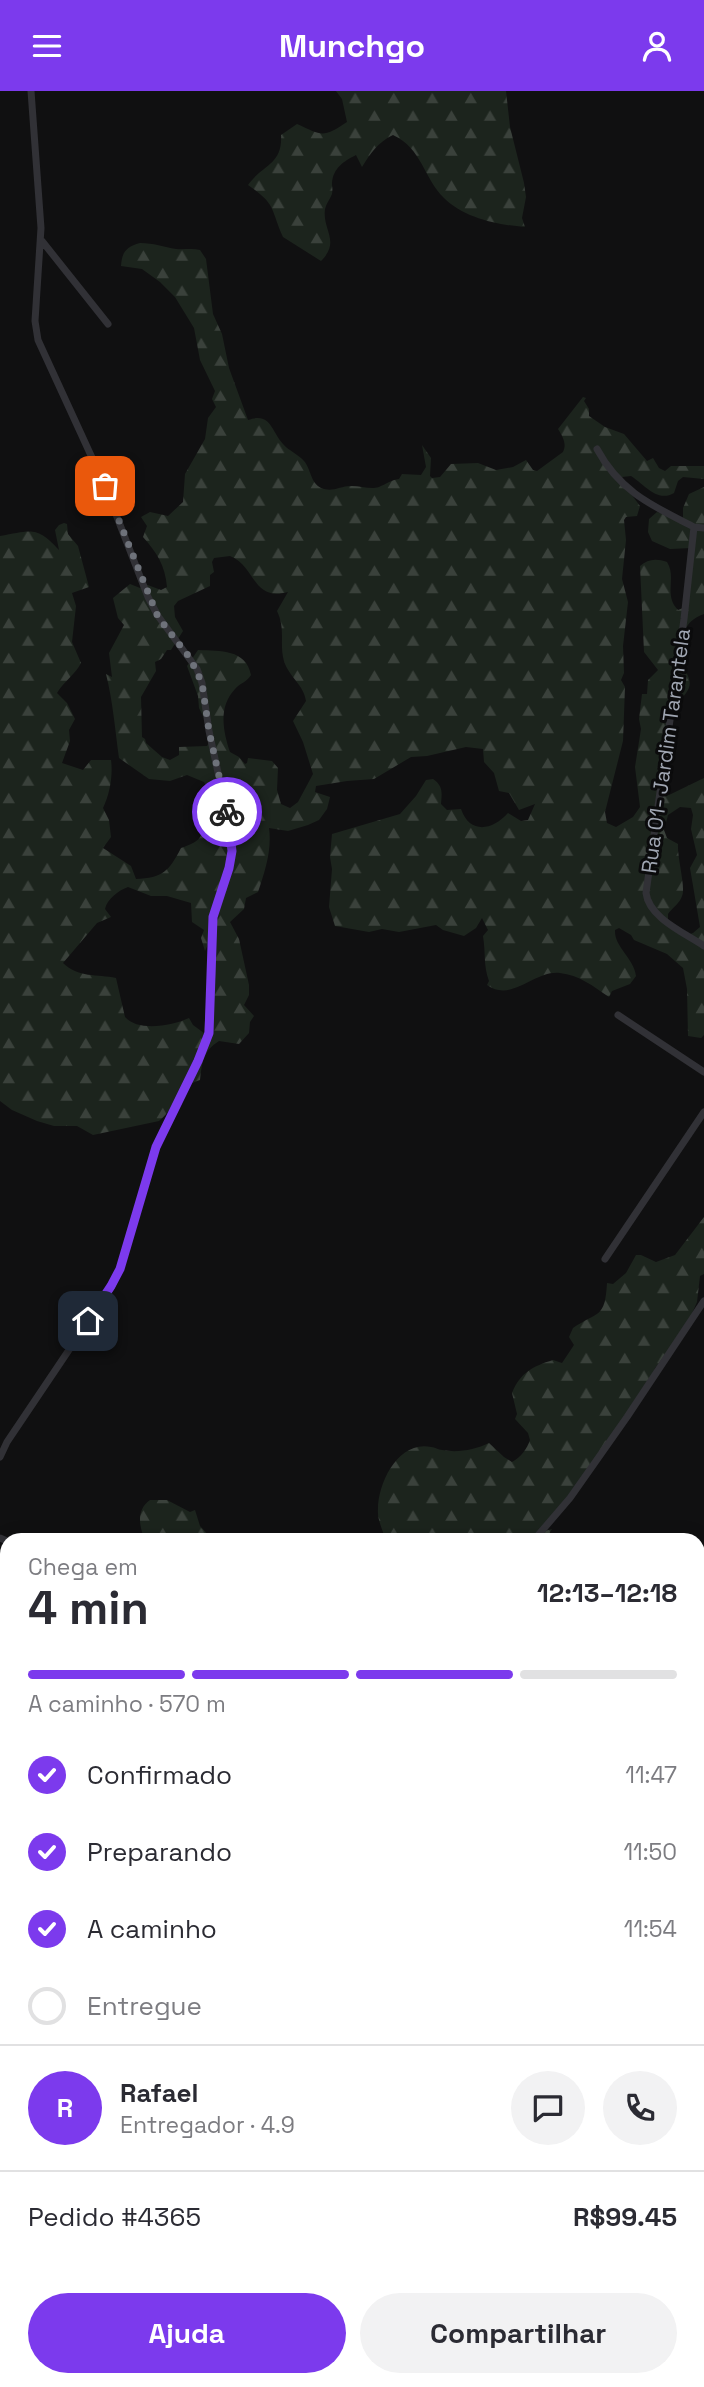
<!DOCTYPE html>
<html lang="pt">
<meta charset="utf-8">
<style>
body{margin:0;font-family:"Space Grotesk",sans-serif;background:#f2f2f3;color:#2b2b33;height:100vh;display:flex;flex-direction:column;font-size:26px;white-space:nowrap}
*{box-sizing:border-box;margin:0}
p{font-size:23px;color:#7c7c81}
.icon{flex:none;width:38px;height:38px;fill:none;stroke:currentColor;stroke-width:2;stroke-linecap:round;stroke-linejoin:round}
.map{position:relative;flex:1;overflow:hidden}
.details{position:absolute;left:0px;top:1442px;width:705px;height:854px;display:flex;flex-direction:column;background:#fff;border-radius:21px 21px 0 0;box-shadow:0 4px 18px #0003}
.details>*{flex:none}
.pin{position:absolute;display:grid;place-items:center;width:60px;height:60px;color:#fff;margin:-30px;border-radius:14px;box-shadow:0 4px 10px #0006}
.courier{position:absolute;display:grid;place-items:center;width:70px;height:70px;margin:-35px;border:5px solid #7c3aed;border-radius:50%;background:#fff;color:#222;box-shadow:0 2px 9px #0007}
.head em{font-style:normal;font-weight:800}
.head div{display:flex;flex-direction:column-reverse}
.head{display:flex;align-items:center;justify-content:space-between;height:119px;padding:0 28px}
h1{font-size:46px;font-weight:800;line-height:52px}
.bar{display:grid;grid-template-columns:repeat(4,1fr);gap:10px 7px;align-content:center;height:84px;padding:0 28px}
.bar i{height:9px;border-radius:5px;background:#e1e1e2}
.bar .current{background:#7c3aed}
.bar p{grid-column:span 4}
.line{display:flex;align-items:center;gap:18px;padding:0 28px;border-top:2px solid #e1e1e2}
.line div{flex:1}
.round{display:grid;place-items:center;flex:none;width:74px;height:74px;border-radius:37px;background:#f2f2f3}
ol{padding:0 28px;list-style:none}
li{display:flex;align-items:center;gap:21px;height:77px}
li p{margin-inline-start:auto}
li .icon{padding:7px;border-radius:50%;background:#7c3aed;color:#fff;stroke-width:4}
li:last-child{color:#7c7c81}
li i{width:38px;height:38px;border:4px solid #e1e1e2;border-radius:50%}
.cta{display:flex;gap:14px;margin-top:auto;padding:14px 28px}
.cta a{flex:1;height:80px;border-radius:42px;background:#7c3aed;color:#fff;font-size:28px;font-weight:800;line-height:80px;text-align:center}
.cta a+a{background:#f2f2f3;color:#2b2b33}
header{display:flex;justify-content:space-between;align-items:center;height:91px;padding:0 28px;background:#7c3aed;color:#fff;font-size:32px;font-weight:800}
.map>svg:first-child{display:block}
.forest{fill:url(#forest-firs);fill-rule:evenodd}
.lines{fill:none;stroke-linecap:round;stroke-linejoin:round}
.minor{stroke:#313136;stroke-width:7}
.done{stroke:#6e727a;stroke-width:7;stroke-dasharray:0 12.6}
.route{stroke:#7c3aed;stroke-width:9}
.labels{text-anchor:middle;stroke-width:6;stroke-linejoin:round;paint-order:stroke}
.street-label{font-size:21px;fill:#a0a6b2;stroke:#0b0b0c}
</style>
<header><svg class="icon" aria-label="menu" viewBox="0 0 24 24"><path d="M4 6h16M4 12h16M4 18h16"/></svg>Munchgo<svg class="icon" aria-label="person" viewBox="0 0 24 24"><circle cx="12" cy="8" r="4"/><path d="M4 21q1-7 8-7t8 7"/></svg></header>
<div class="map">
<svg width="704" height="2296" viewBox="0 0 704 2296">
<defs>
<pattern id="forest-firs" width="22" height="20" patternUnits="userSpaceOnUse" patternTransform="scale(1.75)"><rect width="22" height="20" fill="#1c241d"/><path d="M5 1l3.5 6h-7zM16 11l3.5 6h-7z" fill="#3a413b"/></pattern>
</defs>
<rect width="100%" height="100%" fill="#101011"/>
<!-- forest -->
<path class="forest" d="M 336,0 L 506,0 L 510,36 L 524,92 L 526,106 L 522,127 L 525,136 C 498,134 464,127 444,107 C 424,88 422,57 393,44 C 378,51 370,63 362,76 L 356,64 C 344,70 333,77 332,92 C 332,98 333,96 332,103 C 330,108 326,113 325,118 C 322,139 341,150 321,170 L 283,146 C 270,117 277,114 248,94 C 262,74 283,74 281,44 L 297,33 C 322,44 322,48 347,31 L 342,8 Z
M 140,152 C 153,152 164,156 176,158 C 184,159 192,157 200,159 L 206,168 L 213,223 L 222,243 L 229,277 L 248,329 C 271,321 271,340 283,353 C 289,360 298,363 304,370 C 311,378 310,391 321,397 C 333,402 342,394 352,395 C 361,395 371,399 379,396 C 386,393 391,389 399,388 L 402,383 L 421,384 L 426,376 L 422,354 L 431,367 L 430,385 L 432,387 L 440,386 L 451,373 L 478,372 L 496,379 L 513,376 L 526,369 L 533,379 L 537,380 L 563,361 C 567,353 563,346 558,338 L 583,306 L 586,307 L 584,310 L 589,318 L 589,325 L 605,336 L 624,343 L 647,370 L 653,367 L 659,377 L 665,380 L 671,375 L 704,375 L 704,388 L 683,386 L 678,390 L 674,402 C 657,412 644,393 631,385 L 622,386 L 628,399 L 640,415 L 637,425 L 626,426 L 624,429 L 626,449 L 622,488 L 628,511 L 623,555 L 624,582 L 621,589 L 625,596 L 623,650 L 605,721 L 607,732 L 616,736 L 633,726 L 640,716 L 635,676 L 641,638 L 639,628 L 642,603 L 647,603 L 648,589 L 658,579 L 644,561 L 640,475 C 648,468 656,467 667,471 C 677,487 663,504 678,519 L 683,517 L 691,457 L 670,458 L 652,450 L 648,441 L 649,428 L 657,421 L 683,429 L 683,417 L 689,403 L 704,396 L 704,523 C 682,531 682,546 678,567 C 688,586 698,592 679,610 C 677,626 668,630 672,647 C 652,655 658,690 669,704 L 704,687 L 704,944 L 701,947 L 688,945 L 687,898 L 683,877 L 667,863 L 634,849 L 631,844 L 619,837 L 615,839 C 614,856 634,867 636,885 L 630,893 L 612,900 L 609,906 C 593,895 579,884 560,882 C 534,879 512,912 487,894 L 489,890 C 483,873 486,863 483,845 L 488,839 L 482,827 L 476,837 L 464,845 L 443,839 L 436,834 L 399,841 L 382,838 L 369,841 L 335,835 L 329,816 L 332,778 L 330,766 L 332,743 L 400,723 L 416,705 L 426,689 L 433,688 C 443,695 442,701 441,713 L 447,719 L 461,718 C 470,744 493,739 508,722 L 521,730 L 528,729 L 535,713 L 519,719 L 509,702 L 499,700 L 494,682 L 484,671 L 483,658 L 466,656 L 427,665 L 411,666 L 374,688 L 347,690 L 316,695 L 315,701 L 330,706 L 327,718 L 319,729 L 308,734 L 288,740 L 269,737 C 272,759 265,780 258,801 L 246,807 L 244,818 L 230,831 L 239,848 L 249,894 L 249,904 L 244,914 L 254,925 L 250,931 L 249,942 L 239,953 L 219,950 C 203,960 202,971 200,989 C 176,996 177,1016 159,1030 L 93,1044 L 77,1035 L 54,1035 L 37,1030 L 12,1019 L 0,1010 L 0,445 C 31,440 36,434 59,459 L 55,439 L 59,434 L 64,432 L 67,433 L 68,443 L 78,455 L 89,496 L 72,502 L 76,515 L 72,551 L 81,572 C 75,584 64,590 57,602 L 67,612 L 75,628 L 69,639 L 70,650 L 62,672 L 83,679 L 91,669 L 111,669 C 113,684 110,703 103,717 L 109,729 L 111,746 L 103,757 L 131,775 L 136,788 C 163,787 169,780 181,757 C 208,747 200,745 201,722 C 202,706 214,710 204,691 L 187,684 L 170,690 L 149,688 L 119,667 C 115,638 113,611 106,583 L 112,586 L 109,562 L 124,534 L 118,527 L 113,507 L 130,493 L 140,497 L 145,493 L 161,499 L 167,496 C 165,474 157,462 143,446 L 147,435 L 141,426 L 150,421 L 168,425 L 183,411 L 185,383 L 205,348 L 208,327 L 216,316 L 212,308 L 215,300 L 200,269 L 194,237 L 175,206 L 160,191 L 142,178 L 121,175 C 122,161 126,156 140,152 ZM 230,465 C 256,475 252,511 288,501 L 277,520 C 286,539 279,552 284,570 C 289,586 304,594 306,610 L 293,630 L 303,651 L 313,683 L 298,711 L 290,717 L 281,713 L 277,699 L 278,677 L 272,670 L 248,667 L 247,672 L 245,673 L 239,666 L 230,661 C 223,640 218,616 235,598 C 240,592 247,591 251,584 C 246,558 220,560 198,559 L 187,575 L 198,605 L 199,617 L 213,645 L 207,655 L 179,656 L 179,664 L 170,669 L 162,666 L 146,652 L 145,648 L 142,646 L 141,606 L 156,580 L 155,571 L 161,568 L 167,559 L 171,559 L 183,540 L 175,526 L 174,515 L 178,510 L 210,495 L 210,484 L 214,481 L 212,471 L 214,467 ZM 680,716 L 691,717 L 693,724 L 691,738 L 697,764 L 690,777 L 700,836 L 693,842 L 684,845 L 668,832 L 668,823 C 672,817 680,812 682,805 C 686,797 677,767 678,753 L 667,747 L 664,739 L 668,724 ZM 128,796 L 151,805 L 167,805 L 191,812 L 192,831 L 204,839 L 201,847 L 205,860 L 210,849 L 208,945 L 193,934 L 189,927 C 172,935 138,941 125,926 L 116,887 C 97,883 78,887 63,872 L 97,832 L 111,826 L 105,818 C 107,808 119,799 128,796 Z
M 704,1126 L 704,1183 L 700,1185 L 697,1211 L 690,1227 L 676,1251 L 655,1277 L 647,1296 L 545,1440 L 552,1438 L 546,1448 L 385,1449 C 383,1438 377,1429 378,1418 C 378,1391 399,1349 431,1356 C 435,1356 438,1359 442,1359 C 457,1362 475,1359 489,1352 L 504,1366 L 512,1371 C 521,1366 527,1358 530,1349 L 528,1342 L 515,1328 L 517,1323 L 512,1302 C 520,1282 533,1275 553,1269 L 562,1272 L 574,1254 L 569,1246 L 573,1237 C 598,1220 605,1228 607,1192 L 613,1193 L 626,1182 L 636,1164 L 641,1164 L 656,1171 L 675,1164 Z
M 150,1409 L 167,1409 L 190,1421 L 195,1419 L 200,1435 L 213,1449 L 145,1449 C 139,1435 136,1419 150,1409 Z
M 0,1739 L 7,1746 L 7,1833 L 0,1842 Z
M 704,1807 L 704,1900 L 698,1904 L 698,1813 Z
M 0,2004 L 7,2014 L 7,2041 L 2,2043 L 7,2047 L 7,2087 L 0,2084 Z
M 704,2192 L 704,2296 L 642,2296 L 646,2289 L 698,2289 L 698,2195 Z"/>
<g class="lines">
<!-- minor -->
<path class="minor" d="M 42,150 L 108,233
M 597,358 C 620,401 653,415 694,436 L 704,437
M 694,436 L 684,528 L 646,802 C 649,827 685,842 704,855
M 618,924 L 704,981
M 605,1168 L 704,1021
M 0,1366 L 7,1351 L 112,1195 L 120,1178 L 156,1056 L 207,950 L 212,882 L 213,826 L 229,777 L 232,760 L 230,737 L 209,640 L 202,592 L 197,578 L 158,525 L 148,506 L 105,395 L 38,249 L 35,230 L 41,137 L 31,0
M 0,1447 L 7,1450
M 534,1449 L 570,1407 L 627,1326 L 704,1210
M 698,1810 L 704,1808
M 0,1855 L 7,1841
M 0,1938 L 7,1937
M 0,1954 L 7,1953
M 0,2125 L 7,2122
M 53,2296 L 60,2289
M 182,2296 L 186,2289
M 299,2296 L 302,2289
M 369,2296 L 379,2289
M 561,2296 L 563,2289"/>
</g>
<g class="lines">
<!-- done -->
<path class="done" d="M 105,395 L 158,526 L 190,567 L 202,592 L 209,640 L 227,721"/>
<!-- route -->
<path class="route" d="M 88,1230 L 111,1195 L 120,1178 L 156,1056 L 198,970 L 209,942 L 213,826 L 229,777 L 232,760 L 227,721"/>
</g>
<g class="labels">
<!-- street labels -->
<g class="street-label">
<text transform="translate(666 660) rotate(-82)" y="7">Rua 01- Jardim Tarantela</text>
</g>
</g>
</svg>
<div class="pin" style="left:105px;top:395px;background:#ea580c"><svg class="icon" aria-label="bag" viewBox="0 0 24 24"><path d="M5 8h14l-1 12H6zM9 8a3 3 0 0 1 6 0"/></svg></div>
<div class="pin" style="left:88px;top:1230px;background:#1f2937"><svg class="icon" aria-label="home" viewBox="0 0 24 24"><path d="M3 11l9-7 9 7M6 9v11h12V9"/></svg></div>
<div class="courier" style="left:227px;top:721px"><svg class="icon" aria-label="bike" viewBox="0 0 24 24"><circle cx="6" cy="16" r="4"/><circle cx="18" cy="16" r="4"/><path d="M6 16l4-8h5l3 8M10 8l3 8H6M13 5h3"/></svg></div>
<section class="details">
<div class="head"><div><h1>4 min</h1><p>Chega em</p></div><em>12:13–12:18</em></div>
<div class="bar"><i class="current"></i><i class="current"></i><i class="current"></i><i></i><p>A caminho · 570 m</p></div>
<ol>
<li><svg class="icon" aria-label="check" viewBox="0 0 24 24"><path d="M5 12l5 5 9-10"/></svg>Confirmado<p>11:47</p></li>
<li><svg class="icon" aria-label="check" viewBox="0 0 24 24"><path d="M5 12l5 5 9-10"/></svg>Preparando<p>11:50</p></li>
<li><svg class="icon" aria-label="check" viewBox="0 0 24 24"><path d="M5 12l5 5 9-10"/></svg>A caminho<p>11:54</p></li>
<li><i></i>Entregue</li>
</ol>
<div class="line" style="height:126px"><b class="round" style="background:#7c3aed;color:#fff">R</b><div><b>Rafael</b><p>Entregador · 4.9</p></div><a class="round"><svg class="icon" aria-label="chat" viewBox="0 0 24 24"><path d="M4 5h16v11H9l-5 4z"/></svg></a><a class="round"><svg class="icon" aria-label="phone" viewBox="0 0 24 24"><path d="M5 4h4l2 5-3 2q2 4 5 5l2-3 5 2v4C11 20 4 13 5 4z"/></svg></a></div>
<div class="line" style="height:91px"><div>Pedido #4365</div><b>R$99.45</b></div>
<div class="cta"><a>Ajuda</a><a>Compartilhar</a></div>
</section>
</div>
